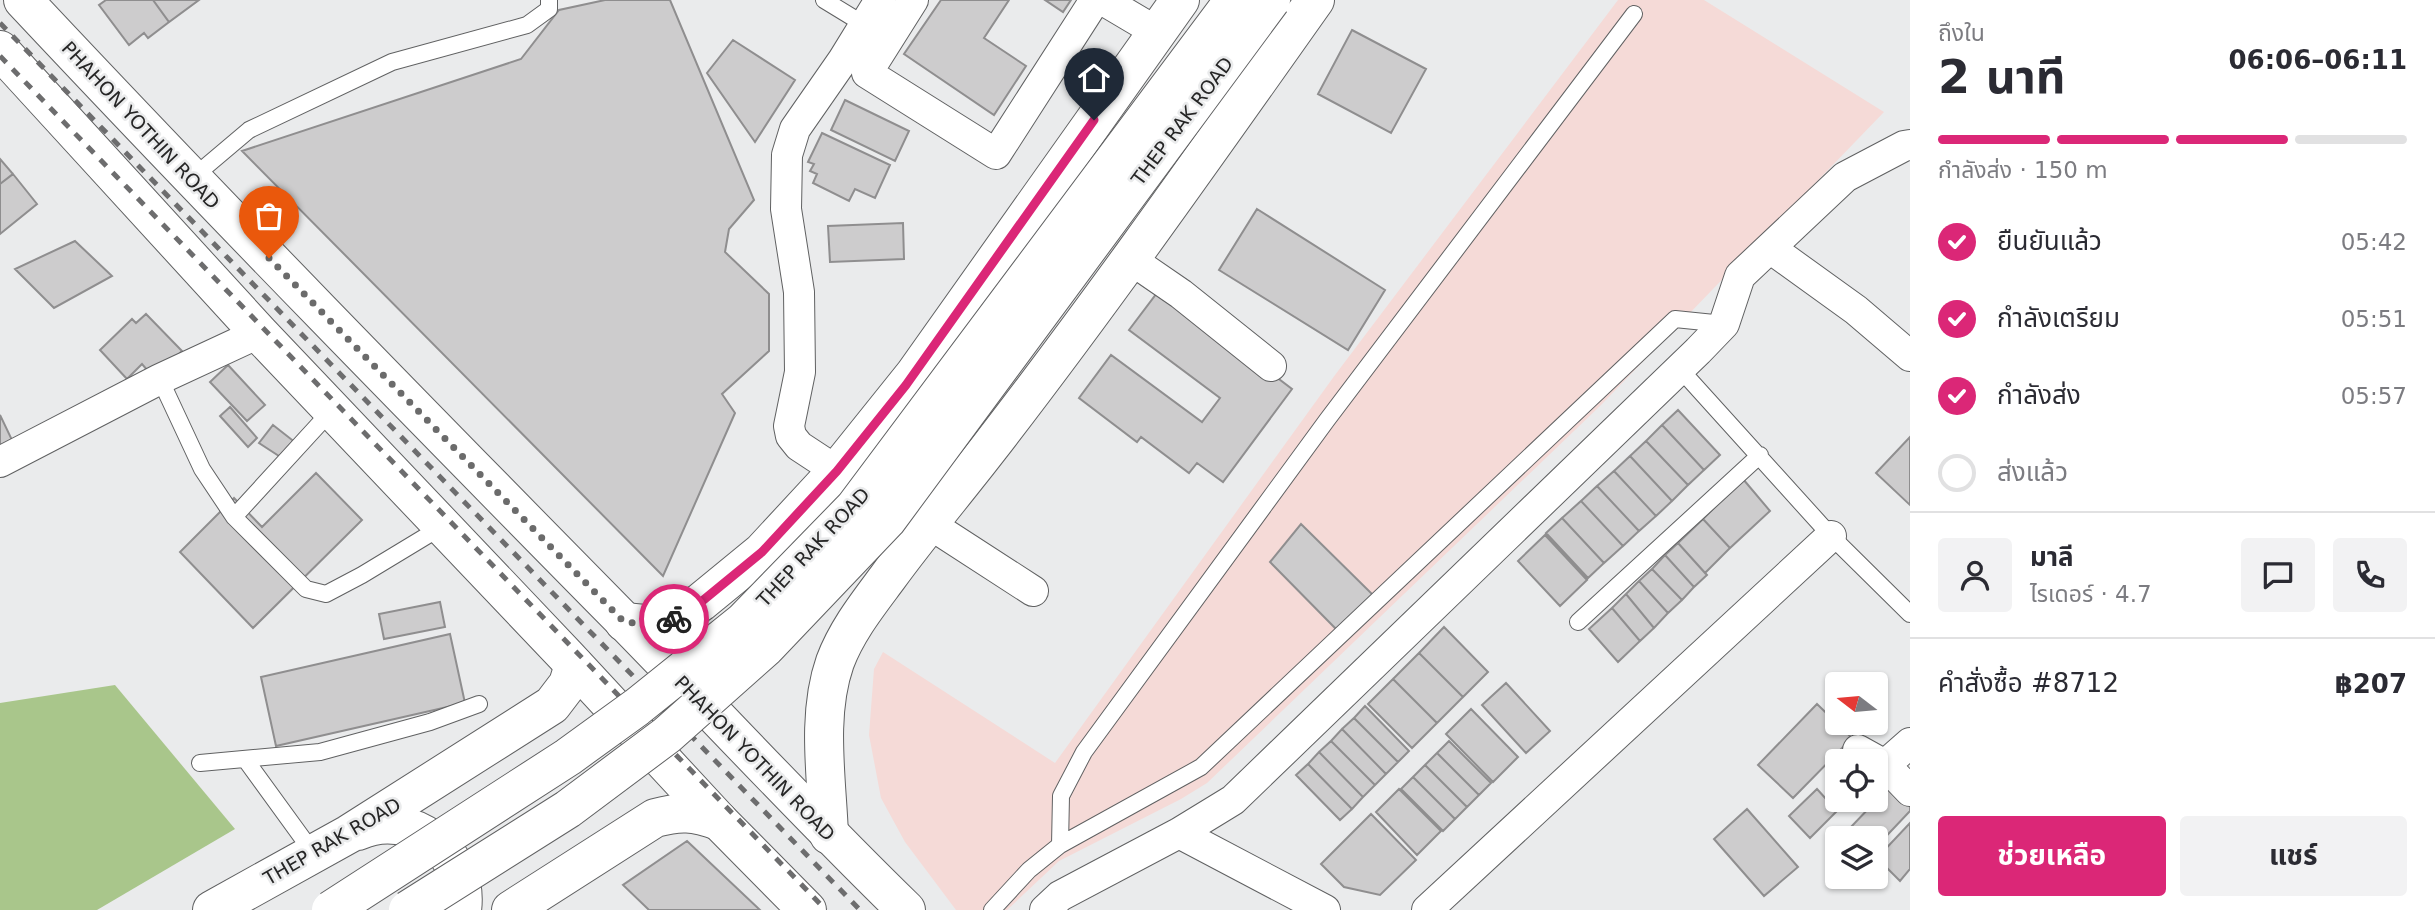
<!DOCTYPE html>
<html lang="th">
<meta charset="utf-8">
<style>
body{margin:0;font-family:"DejaVu Sans","Noto Sans Thai",sans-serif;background:#f2f2f3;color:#2b2b33;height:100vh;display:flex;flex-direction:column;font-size:26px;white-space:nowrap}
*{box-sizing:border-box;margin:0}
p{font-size:23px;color:#7c7c81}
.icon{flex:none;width:38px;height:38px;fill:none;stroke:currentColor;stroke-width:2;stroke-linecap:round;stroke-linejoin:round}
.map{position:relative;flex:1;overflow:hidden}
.side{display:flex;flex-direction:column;background:#fff;width:525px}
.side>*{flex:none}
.needle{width:46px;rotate:286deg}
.tools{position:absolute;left:1825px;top:672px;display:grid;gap:14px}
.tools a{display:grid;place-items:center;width:63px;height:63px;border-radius:7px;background:#fff;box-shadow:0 2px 5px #0004;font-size:35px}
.pin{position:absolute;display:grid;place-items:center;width:60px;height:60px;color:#fff;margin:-72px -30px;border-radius:50% 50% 50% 0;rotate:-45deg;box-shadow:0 0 7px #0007}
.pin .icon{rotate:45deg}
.courier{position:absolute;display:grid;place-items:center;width:70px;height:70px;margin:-35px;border:5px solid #db2777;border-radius:50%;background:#fff;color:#222;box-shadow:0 2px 9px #0007}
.headline em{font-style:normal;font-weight:700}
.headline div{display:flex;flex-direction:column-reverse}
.headline{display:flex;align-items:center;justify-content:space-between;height:119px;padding:0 28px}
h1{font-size:46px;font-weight:700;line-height:52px}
.bar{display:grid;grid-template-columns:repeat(4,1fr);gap:10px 7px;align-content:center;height:84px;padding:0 28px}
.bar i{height:9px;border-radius:5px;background:#e1e1e2}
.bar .selected{background:#db2777}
.bar p{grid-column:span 4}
.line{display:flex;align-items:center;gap:18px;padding:0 28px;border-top:2px solid #e1e1e2}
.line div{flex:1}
.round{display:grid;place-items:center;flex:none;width:74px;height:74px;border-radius:7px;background:#f2f2f3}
ol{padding:0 28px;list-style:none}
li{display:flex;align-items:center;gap:21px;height:77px}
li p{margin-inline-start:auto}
li .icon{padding:7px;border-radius:50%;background:#db2777;color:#fff;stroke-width:4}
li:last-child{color:#7c7c81}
li i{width:38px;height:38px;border:4px solid #e1e1e2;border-radius:50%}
.primary-button{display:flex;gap:14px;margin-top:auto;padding:14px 28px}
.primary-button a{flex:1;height:80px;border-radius:7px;background:#db2777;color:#fff;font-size:28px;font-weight:700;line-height:80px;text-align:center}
.primary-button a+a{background:#f2f2f3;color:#2b2b33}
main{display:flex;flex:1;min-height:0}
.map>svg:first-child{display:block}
.medical{fill:#f5dad7}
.forest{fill:#a9c68b}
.building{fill:#cdcccd;stroke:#8f8e8f;stroke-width:2}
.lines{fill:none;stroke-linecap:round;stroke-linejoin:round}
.service-casing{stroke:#606162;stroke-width:18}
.minor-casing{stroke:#606162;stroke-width:32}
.secondary-casing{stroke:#606162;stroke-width:40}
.primary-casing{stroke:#606162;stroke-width:40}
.service{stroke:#fff;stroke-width:16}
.minor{stroke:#fff;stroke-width:30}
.secondary{stroke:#fff;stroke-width:38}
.primary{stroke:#fff;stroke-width:38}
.rail{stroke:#6d6d6e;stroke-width:5;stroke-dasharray:9 9;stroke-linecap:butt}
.secondary-bridge-casing{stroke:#606162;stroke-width:40;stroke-linecap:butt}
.secondary-bridge{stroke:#fff;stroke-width:38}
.done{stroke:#6b6b6b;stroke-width:7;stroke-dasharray:0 12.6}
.route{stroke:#db2777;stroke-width:9}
.labels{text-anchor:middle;stroke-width:5;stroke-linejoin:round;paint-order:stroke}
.street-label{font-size:19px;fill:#262626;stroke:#eaebec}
</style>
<main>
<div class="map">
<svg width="1910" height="910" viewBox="0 0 1910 910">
<rect width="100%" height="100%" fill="#eaebec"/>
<!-- medical -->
<path class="medical" d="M 1618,0 L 1704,0 L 1884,112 L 1600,406 L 1207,783 L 1181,799 L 1059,861 L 1007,910 L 956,910 L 905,842 L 881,798 L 869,735 L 874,669 L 883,652 L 1055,763 L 1335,375 Z"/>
<!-- forest -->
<path class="forest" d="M 115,685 L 235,829 L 97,910 L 0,910 L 0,703 Z"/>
<!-- building -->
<path class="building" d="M 106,0 L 153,0 L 169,22 L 148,38 L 144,33 L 129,45 L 99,5 Z
M 153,0 L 199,0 L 169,22 Z
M 605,0 L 670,0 L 754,200 L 729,229 L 725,252 L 769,294 L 769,351 L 722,394 L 735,413 L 663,576 L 242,151 L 521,59 L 559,10 Z
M 941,0 L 1009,0 L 984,38 L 1026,66 L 994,115 L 904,54 Z
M 1045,0 L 1071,0 L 1063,12 Z
M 1352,30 L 1426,69 L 1391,133 L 1318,94 Z
M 733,40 L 795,80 L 755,142 L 707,73 Z
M 845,100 L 909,131 L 895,161 L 831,130 Z
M 822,133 L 890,165 L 875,198 L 855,189 L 849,201 L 813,183 L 817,174 L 810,171 L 814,164 L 808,162 Z
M 0,159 L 13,174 L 0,184 Z
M 13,174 L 37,204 L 0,234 L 0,184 Z
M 1257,209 L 1385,290 L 1348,350 L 1219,270 Z
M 903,223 L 904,259 L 830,262 L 828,226 Z
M 75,241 L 112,276 L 54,308 L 15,269 Z
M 1160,289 L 1292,389 L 1223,482 L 1197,463 L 1189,473 L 1141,437 L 1137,442 L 1079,398 L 1111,355 L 1202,422 L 1220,398 L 1129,330 Z
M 146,314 L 182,351 L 154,378 L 142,364 L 127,379 L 100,350 L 132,319 L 136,323 Z
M 228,365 L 265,405 L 247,421 L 210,382 Z
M 230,407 L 257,438 L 248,447 L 220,416 Z
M 1678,410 L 1720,455 L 1704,470 L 1662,425 Z
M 0,415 L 12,440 L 0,447 Z
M 273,425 L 296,443 L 282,458 L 259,443 Z
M 1662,425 L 1704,470 L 1688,485 L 1646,441 Z
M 1910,437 L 1910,505 L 1876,473 Z
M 1646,441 L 1688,485 L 1672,501 L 1630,456 Z
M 1630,456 L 1672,501 L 1656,516 L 1614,471 Z
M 1614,471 L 1656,516 L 1639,531 L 1597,486 Z
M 316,473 L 362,520 L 253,628 L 180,552 L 234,498 L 262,527 Z
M 1743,479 L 1770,511 L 1730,548 L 1703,519 Z
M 1597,486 L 1639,531 L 1623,546 L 1581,501 Z
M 1581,501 L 1623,546 L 1604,563 L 1562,518 Z
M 1562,518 L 1604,563 L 1588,578 L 1546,533 Z
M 1703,519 L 1730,548 L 1705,573 L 1678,543 Z
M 1301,524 L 1373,595 L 1337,630 L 1270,562 Z
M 1545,535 L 1587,580 L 1560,606 L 1518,561 Z
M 1678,543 L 1707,575 L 1694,587 L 1665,555 Z
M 1665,555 L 1694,587 L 1682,600 L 1652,569 Z
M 1652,569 L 1682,600 L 1668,613 L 1639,581 Z
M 1639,581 L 1668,613 L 1654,628 L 1626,594 Z
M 1626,594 L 1654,628 L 1640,641 L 1612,608 Z
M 440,602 L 445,627 L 384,639 L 379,614 Z
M 1612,608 L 1640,641 L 1618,662 L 1589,629 Z
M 1444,627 L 1488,672 L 1463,697 L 1419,653 Z
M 450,634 L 465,703 L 276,746 L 261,677 Z
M 1419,653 L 1463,697 L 1437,723 L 1393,679 Z
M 1393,679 L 1437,723 L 1412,748 L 1368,704 Z
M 1506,683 L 1550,731 L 1526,753 L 1482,705 Z
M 1817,704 L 1852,738 L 1793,798 L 1758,765 Z
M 1365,706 L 1409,751 L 1398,762 L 1354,718 Z
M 1471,709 L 1518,757 L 1493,782 L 1446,734 Z
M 1354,718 L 1398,762 L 1386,774 L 1342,729 Z
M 1342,729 L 1386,774 L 1375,785 L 1331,741 Z
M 1331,741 L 1375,785 L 1363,797 L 1319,752 Z
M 1449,741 L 1491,783 L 1479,795 L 1437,753 Z
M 1319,752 L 1363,797 L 1352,809 L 1308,764 Z
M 1437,753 L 1479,795 L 1467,807 L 1425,765 Z
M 1308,764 L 1352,809 L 1340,820 L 1296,775 Z
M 1425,765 L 1467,807 L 1455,819 L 1413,777 Z
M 1413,777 L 1455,819 L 1443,831 L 1401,789 Z
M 1893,783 L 1910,800 L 1910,811 L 1876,847 L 1876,838 L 1860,838 L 1850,828 Z
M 1399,789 L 1441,831 L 1417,855 L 1376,812 Z
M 1817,789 L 1837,811 L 1810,838 L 1789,816 Z
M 1747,809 L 1798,867 L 1764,896 L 1714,839 Z
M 1371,814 L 1416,860 L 1380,895 L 1344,887 L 1321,864 Z
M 1910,823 L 1910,869 L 1900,881 L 1877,858 Z
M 687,841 L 760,910 L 649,910 L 623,885 Z"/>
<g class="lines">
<defs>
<path id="service" d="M 824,0 L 865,25
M 191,179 L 249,130 L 392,62 L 527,25 L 549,9 L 549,0
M 1680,369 L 1831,536 L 1910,614
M 160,379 L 202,469 L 234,517 L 306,589 L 326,594 L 362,575 L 443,526
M 234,517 L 332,410
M 1578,622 L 1760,455
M 245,759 L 314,854
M 200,763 L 320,752 L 430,722 L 479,704
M 1060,845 L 1061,796 L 1084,752 L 1327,420 L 1634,14
M 992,910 L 1029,870 L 1060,845 L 1201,767 L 1675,319 L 1724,324"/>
<path id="minor" d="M 913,0 L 867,73 L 996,154 L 1095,0
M 1103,0 L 1157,32
M 1770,248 L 1856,310 L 1910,356
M 1130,259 L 1181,294 L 1271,366
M 0,462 L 160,379 L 259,333
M 837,471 L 799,446 L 791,436 L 789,426 L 800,372 L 799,292 L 786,209 L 787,155 L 795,129 L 843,60 L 880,0
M 928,523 L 1033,591
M 1858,750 L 1885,765 L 1910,791
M 1885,765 L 1910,743
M 1179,833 L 1325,910
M 1045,910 L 1060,896 L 1179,833 L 1233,800 L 1698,351 L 1724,324 L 1740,276 L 1845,177 L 1904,146 L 1910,145
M 1427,910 L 1831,536"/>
<path id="secondary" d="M 624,622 L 655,625 L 678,618 L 701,602 L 762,552 L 837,471 L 914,375 L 1180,0
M 358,831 C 411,807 470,853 462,910
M 829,835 C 827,780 816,716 835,662 C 847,630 868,604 888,577 C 920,533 955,492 989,448 C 1102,302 1208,151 1315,0
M 212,910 L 349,834 L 552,705 L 568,684 L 574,665
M 511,910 L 655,818 C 681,811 693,812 719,821"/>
<path id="primary" d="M 23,0 C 219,209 420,414 621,618 C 716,715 808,815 906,910
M 0,50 L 259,333 L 567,657 L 719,821 L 807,910"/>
</defs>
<!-- service casing -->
<use href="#service" class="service-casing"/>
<!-- minor casing -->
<use href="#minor" class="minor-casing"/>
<!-- secondary casing -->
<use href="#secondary" class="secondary-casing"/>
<!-- primary casing -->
<use href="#primary" class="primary-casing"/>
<!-- service -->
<use href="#service" class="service"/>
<!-- minor -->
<use href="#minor" class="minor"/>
<!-- secondary -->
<use href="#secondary" class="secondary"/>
<!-- primary -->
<use href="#primary" class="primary"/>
<!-- rail -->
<path class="rail" d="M 0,23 L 860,910
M 0,56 L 826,910"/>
<defs>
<path id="secondary-bridge" d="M 331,910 L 568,757 L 637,707 L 744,621 L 855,507 L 1234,0
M 408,910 L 568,809 L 667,735 L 766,647 L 887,520 L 1271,0"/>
</defs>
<!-- secondary-bridge casing -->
<use href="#secondary-bridge" class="secondary-bridge-casing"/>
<!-- secondary-bridge -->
<use href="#secondary-bridge" class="secondary-bridge"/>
</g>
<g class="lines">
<!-- done -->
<path class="done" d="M 269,258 L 624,622 L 655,625 L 674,619"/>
<!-- route -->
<path class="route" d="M 674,619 L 701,602 L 762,552 L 837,471 L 906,385 L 1094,120"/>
</g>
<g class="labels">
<!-- street labels -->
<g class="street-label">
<text transform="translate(1182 121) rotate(-53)" y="7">THEP RAK ROAD</text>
<text transform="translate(141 125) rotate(47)" y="7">PHAHON YOTHIN ROAD</text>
<text transform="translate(813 547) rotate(-47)" y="7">THEP RAK ROAD</text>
<text transform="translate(755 758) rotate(46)" y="7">PHAHON YOTHIN ROAD</text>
<text transform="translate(332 841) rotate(-30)" y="7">THEP RAK ROAD</text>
</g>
</g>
</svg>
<div class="tools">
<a><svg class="needle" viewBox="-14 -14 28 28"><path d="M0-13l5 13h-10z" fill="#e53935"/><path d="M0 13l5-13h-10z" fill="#7c7c81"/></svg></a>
<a><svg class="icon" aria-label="locate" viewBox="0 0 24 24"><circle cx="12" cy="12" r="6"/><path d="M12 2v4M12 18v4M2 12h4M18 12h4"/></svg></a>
<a><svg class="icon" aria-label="layers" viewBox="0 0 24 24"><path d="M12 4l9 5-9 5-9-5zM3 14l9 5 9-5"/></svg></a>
</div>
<div class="pin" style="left:269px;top:258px;background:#ea580c"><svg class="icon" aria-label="bag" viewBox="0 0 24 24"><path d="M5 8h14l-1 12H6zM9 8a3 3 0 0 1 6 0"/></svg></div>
<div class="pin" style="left:1094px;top:120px;background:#1f2937"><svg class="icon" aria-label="home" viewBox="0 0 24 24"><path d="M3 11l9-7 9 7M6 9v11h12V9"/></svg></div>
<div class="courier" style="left:674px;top:619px"><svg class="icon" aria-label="bike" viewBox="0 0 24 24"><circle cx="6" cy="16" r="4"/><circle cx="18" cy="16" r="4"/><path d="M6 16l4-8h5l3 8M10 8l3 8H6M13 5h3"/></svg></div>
</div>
<section class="side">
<div class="headline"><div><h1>2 นาที</h1><p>ถึงใน</p></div><em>06:06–06:11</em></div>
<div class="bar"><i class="selected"></i><i class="selected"></i><i class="selected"></i><i></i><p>กำลังส่ง · 150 m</p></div>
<ol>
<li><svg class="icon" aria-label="check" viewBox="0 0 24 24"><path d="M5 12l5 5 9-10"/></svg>ยืนยันแล้ว<p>05:42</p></li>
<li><svg class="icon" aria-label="check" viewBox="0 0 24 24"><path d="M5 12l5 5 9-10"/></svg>กำลังเตรียม<p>05:51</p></li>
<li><svg class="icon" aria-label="check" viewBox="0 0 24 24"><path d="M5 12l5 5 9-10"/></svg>กำลังส่ง<p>05:57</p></li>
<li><i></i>ส่งแล้ว</li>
</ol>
<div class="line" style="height:126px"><a class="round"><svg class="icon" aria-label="person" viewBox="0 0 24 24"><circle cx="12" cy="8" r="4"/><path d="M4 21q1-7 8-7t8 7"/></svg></a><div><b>มาลี</b><p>ไรเดอร์ · 4.7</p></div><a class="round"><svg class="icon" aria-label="chat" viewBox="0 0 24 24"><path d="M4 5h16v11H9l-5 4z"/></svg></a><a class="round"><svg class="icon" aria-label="phone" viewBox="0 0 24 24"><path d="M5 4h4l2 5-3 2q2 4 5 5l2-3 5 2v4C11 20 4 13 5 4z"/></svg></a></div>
<div class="line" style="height:91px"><div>คำสั่งซื้อ #8712</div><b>฿207</b></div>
<div class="primary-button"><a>ช่วยเหลือ</a><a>แชร์</a></div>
</section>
</main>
